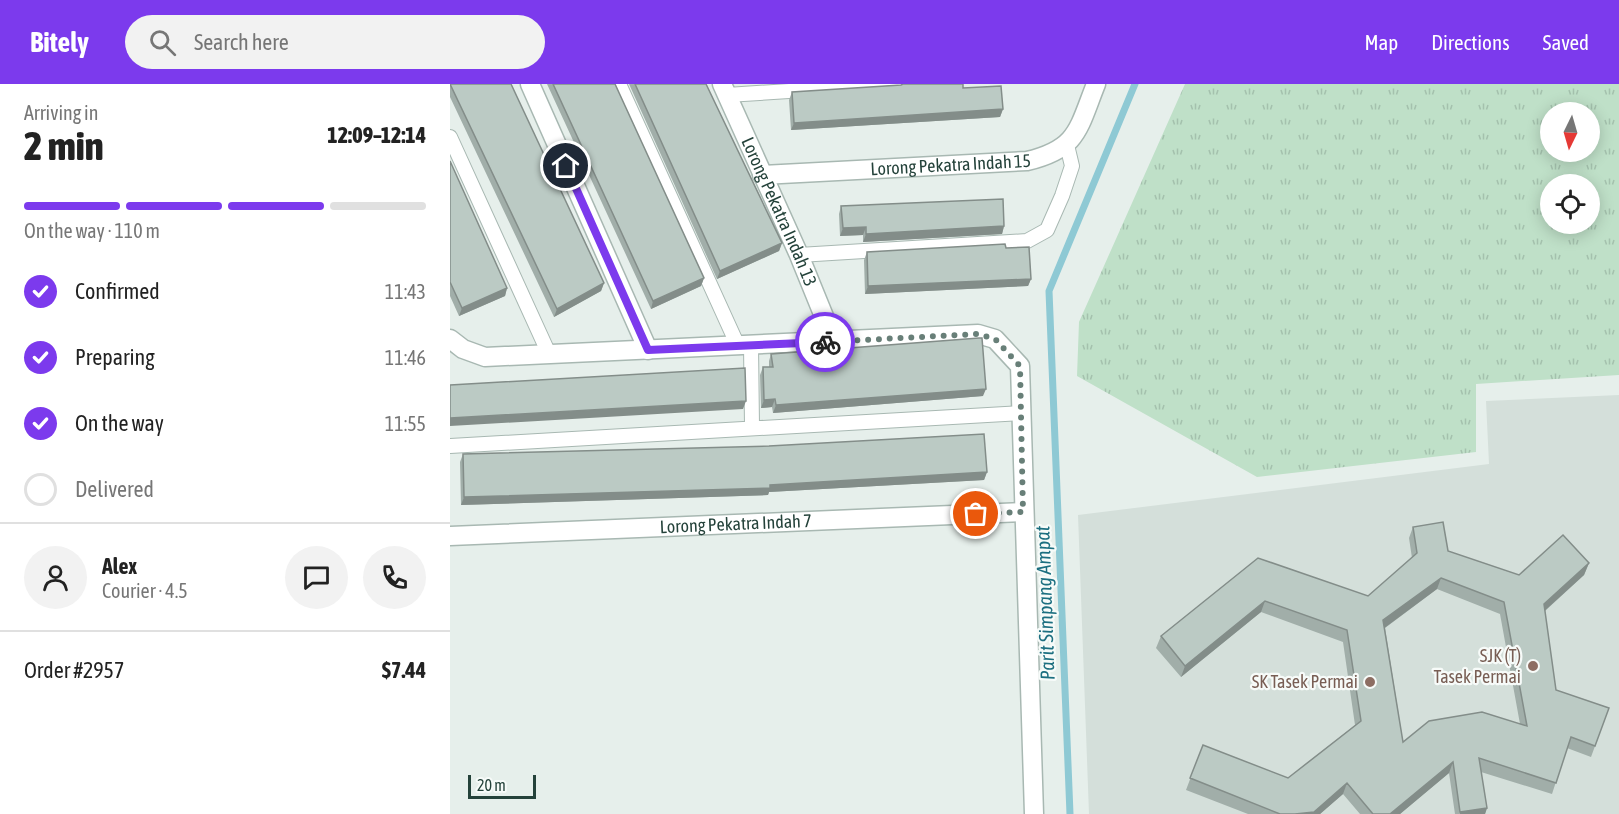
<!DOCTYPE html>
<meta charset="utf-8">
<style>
body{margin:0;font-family:"Asap Condensed",sans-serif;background:#f2f2f2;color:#222;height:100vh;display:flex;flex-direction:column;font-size:22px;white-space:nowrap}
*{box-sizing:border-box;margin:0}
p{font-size:20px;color:#767676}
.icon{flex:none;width:33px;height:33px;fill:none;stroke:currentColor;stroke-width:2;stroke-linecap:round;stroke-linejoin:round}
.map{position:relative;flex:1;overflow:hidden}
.side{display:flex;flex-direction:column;background:#fff;width:450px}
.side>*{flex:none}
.needle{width:39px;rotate:185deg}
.controls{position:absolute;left:1090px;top:18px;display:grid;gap:12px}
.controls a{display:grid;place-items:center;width:60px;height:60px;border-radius:50%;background:#fff;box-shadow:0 3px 15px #0003;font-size:30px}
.scale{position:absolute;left:18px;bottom:15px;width:68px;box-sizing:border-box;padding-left:6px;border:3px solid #24423a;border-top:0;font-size:16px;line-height:21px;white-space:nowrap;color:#24423a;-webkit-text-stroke:4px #f7fbf9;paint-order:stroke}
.pin{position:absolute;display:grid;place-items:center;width:51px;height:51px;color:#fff;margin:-26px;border:3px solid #fff;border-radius:50%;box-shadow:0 2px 6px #0007}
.courier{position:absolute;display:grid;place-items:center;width:60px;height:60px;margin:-30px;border:4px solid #7c3aed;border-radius:50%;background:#fff;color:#222;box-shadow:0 2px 8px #0007}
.summary em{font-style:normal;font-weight:800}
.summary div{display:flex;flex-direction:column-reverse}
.summary{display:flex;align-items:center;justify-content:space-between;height:102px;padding:0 24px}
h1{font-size:39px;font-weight:800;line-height:45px}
.bar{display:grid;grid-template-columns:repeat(4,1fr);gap:9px 6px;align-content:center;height:72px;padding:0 24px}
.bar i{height:8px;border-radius:4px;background:#e0e0e0}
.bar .on{background:#7c3aed}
.bar p{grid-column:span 4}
.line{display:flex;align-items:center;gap:15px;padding:0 24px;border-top:2px solid #e0e0e0}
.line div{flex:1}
.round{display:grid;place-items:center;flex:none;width:63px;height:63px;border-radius:32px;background:#f2f2f2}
ol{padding:0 24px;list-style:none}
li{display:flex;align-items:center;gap:18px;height:66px}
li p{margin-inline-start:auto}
li .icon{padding:6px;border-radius:50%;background:#7c3aed;color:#fff;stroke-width:4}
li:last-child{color:#767676}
li i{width:33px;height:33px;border:3px solid #e0e0e0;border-radius:50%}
header{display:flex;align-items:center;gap:36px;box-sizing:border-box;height:84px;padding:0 30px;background:#7c3aed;color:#fff}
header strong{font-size:28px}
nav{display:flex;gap:33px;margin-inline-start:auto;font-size:21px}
.search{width:420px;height:54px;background:#f2f2f2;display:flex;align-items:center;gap:15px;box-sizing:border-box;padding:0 21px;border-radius:33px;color:#767676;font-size:22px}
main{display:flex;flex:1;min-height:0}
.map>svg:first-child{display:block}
.built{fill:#d4dfda}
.grass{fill:url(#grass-tufts);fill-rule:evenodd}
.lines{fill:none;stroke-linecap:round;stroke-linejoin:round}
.stream{stroke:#8ec9d4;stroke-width:7}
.lane-casing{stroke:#a8b8b2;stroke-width:16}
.street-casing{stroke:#a8b8b2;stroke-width:21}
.lane{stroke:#fff;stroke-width:14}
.street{stroke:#fff;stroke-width:18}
.wall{fill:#a1aea9;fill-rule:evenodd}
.shaded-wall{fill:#838d89}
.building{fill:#bbcac4;stroke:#838d89;stroke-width:1.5;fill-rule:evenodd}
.done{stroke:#687f78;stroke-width:6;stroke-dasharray:0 10.8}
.route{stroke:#7c3aed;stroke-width:8}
.education-dot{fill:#8d6e63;stroke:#f7fbf9;stroke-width:2}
.labels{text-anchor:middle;stroke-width:4.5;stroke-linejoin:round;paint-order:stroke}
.street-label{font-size:18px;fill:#24423a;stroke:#f7fbf9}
.education-label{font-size:18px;fill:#785e54;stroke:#f7fbf9;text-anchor:end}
.water-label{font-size:20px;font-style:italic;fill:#1c6f80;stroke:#f7fbf9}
</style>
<header>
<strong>Bitely</strong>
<div class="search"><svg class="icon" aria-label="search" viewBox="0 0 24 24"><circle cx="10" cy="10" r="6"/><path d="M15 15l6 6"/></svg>Search here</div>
<nav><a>Map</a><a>Directions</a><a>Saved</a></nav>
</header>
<main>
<section class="side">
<div class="summary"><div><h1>2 min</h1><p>Arriving in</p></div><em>12:09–12:14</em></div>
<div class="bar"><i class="on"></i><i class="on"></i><i class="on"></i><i></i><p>On the way · 110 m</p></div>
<ol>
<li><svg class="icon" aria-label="check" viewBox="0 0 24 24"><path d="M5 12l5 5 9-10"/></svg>Confirmed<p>11:43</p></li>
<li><svg class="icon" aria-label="check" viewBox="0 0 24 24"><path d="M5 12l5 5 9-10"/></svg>Preparing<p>11:46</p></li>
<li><svg class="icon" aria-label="check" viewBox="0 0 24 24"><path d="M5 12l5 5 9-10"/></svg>On the way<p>11:55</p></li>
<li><i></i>Delivered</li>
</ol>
<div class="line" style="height:108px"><a class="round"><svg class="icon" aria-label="person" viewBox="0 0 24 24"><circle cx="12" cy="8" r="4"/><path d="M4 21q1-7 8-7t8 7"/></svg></a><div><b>Alex</b><p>Courier · 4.5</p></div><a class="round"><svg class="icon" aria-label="chat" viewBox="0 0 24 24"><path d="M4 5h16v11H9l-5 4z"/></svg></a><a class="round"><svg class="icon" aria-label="phone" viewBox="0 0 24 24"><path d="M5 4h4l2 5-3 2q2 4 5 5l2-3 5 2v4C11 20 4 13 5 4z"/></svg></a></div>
<div class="line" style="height:78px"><div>Order #2957</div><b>$7.44</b></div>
</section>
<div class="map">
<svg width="1169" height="730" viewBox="0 0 1169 730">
<defs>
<pattern id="grass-tufts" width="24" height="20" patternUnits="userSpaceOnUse" patternTransform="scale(1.5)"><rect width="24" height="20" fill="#bfe0c8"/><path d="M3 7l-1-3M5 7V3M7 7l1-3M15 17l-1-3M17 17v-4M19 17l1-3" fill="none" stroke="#a4c1ad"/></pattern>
</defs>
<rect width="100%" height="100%" fill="#e6efeb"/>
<!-- built -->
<path class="built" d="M 1169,311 L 1169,730 L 639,730 L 628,431 L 1039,380 L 1036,317 Z"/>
<!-- grass -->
<path class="grass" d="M 735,0 L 1169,0 L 1169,291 L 1026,300 L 1026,368 L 807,393 L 627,292 L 629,238 ZM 1101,28 L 1140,28 L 1140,68 L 1101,68 ZM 1101,100 L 1140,100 L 1140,140 L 1101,140 Z"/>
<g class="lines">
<!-- stream -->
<path class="stream" d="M 620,730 L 599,207 L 685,0"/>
<defs>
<path id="lane" d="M 169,0 L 288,262
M 277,11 L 448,0
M 0,53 L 99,270
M 349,171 L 577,157 L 597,146 L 612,112 L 622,82 L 617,61
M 301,261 L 302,342
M 0,362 L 571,329"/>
<g id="street">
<path d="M 80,0 L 198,266"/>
<path id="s1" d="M 272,0 L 349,171 L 384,257"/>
<path id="s2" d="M 312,91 L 577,77 C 628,65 628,45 646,0"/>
<path d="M 0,255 L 13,265 L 35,273 L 528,250 L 545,255 L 570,282 L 584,730"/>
<path id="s3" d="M 0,452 L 573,428"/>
</g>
</defs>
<!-- lane casing -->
<use href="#lane" class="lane-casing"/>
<!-- street casing -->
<use href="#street" class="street-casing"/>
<!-- lane -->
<use href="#lane" class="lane"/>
<!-- street -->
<use href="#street" class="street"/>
</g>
<!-- wall -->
<path class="wall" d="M 0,0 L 154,199 L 151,207 L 104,233 L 0,13 Z
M 97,0 L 165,0 L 254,194 L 251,202 L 201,225 Z
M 179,0 L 256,0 L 332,159 L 329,167 L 267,195 Z
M 451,1 L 513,4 L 553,25 L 550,33 L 341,46 L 339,16 L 342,8 Z
M 0,77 L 57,204 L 55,212 L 9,232 L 0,212 Z
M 391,122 L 554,142 L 552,150 L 413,158 L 413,151 L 390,152 L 389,130 Z
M 417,168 L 581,195 L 578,202 L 415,210 L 414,176 Z
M 321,270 L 533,312 L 323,329 L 322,323 L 311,324 L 310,291 L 313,283 L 319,283 L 319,277 Z
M 13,370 L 537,388 L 534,396 L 319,408 L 318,411 L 11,421 L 10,378 Z
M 963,443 L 998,467 L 1069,491 L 1139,479 L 1134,491 L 1095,527 L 1106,606 L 1159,624 L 1141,673 L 1117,664 L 1102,710 L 1031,688 L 1037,724 L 1035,730 L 1005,730 L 999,689 L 950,730 L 910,730 L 893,710 L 870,730 L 798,730 L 736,706 L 753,661 L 838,694 L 905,641 L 893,558 L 811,528 L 731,593 L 706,564 L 711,552 L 808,474 L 918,512 L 962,474 L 959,454 ZM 987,505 L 1050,530 L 1070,640 L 953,658 L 935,544 Z"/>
<!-- shaded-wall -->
<path class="shaded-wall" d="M 553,25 L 550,33 L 341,46 L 344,39 Z
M 554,142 L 552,150 L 413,158 L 416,150 Z
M 416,143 L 413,151 L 390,152 L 393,144 Z
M 332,159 L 329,167 L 267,195 L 270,187 Z
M 254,194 L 251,202 L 201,225 L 203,217 Z
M 581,195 L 578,202 L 415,210 L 418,202 Z
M 154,199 L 151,207 L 104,233 L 107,225 Z
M 57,204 L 55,212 L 9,232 L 12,224 Z
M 536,305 L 533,312 L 323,329 L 326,321 Z
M 325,315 L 322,323 L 311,324 L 314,316 Z
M 296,317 L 293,325 L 0,342 L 0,334 Z
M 537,388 L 534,396 L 319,408 L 318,411 L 11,421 L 14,413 L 320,401 Z
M 1139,479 L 1134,491 L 1090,531 L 1094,520 Z
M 991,494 L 987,505 L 929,548 L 933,536 Z
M 815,517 L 811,528 L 731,593 L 735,582 Z
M 1003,678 L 999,689 L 950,730 L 940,730 Z
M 897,699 L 893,710 L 870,730 L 845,730 Z
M 1037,724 L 1035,730 L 1010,730 L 1010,728 Z"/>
<!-- building -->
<path class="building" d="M 0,0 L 61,0 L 154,199 L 107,225 Z
M 103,0 L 165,0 L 254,194 L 203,217 Z
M 185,0 L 256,0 L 332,159 L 270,187 Z
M 453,0 L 513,0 L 513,4 L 551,2 L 553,25 L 344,39 L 342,8 L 451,1 Z
M 0,77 L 57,204 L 12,224 L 0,198 Z
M 553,115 L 554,142 L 416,150 L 416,143 L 393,144 L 391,122 Z
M 555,160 L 556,164 L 579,163 L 581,195 L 418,202 L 417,168 Z
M 529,254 L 532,254 L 536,305 L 326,321 L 325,315 L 314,316 L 313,283 L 323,283 L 321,270 Z
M 295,284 L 296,317 L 0,334 L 0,301 Z
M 534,350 L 537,388 L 320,401 L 320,404 L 14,413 L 13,370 L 319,362 Z
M 993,438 L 998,467 L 1069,491 L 1113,451 L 1139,479 L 1094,520 L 1106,606 L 1159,624 L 1145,662 L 1121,653 L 1106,699 L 1029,674 L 1037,724 L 1010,728 L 1003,678 L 940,730 L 923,730 L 897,699 L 864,728 L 845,730 L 830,730 L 740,694 L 753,661 L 838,694 L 911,637 L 897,546 L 815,517 L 735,582 L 711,552 L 808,474 L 918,512 L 967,469 L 963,443 ZM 991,494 L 1054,518 L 1077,642 L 1032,628 L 979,637 L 953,658 L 933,536 Z"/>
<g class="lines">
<!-- done -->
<path class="done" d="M 375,258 L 528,250 L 545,255 L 570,282 L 573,428 L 526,430"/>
<!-- route -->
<path class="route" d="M 116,82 L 198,266 L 375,258"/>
</g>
<!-- markers -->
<g class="education-dot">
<circle cx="1083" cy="582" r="6"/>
<circle cx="920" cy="598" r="6"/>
</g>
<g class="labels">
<!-- street labels -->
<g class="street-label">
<text dy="6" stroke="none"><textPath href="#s2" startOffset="189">Lorong Pekatra Indah 15</textPath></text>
<text dy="6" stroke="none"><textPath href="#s1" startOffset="140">Lorong Pekatra Indah 13</textPath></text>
<text dy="6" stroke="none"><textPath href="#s3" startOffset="286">Lorong Pekatra Indah 7</textPath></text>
</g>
<!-- education labels -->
<g class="education-label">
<text x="1071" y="578">SJK (T)<tspan x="1071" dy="21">Tasek Permai</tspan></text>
<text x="908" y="604">SK Tasek Permai</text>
</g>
<!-- water labels -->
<g class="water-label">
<text transform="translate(595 519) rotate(-92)" y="7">Parit Simpang Ampat</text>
</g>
</g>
</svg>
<div class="controls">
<a><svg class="needle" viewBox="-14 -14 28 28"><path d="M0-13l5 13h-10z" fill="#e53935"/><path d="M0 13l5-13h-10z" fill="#767676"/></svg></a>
<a><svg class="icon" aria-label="locate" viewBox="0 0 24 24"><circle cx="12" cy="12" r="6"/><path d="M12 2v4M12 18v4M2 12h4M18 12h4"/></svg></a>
</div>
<div class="scale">20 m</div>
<div class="pin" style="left:526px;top:430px;background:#ea580c"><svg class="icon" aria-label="bag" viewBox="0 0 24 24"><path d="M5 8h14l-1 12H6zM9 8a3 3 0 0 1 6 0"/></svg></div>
<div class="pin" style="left:116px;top:82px;background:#1f2937"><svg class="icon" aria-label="home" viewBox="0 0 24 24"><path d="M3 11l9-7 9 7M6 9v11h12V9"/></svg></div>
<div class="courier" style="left:375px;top:258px"><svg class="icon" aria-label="bike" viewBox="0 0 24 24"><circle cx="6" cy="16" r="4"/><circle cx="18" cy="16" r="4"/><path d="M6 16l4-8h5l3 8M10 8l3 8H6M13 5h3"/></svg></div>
</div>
</main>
